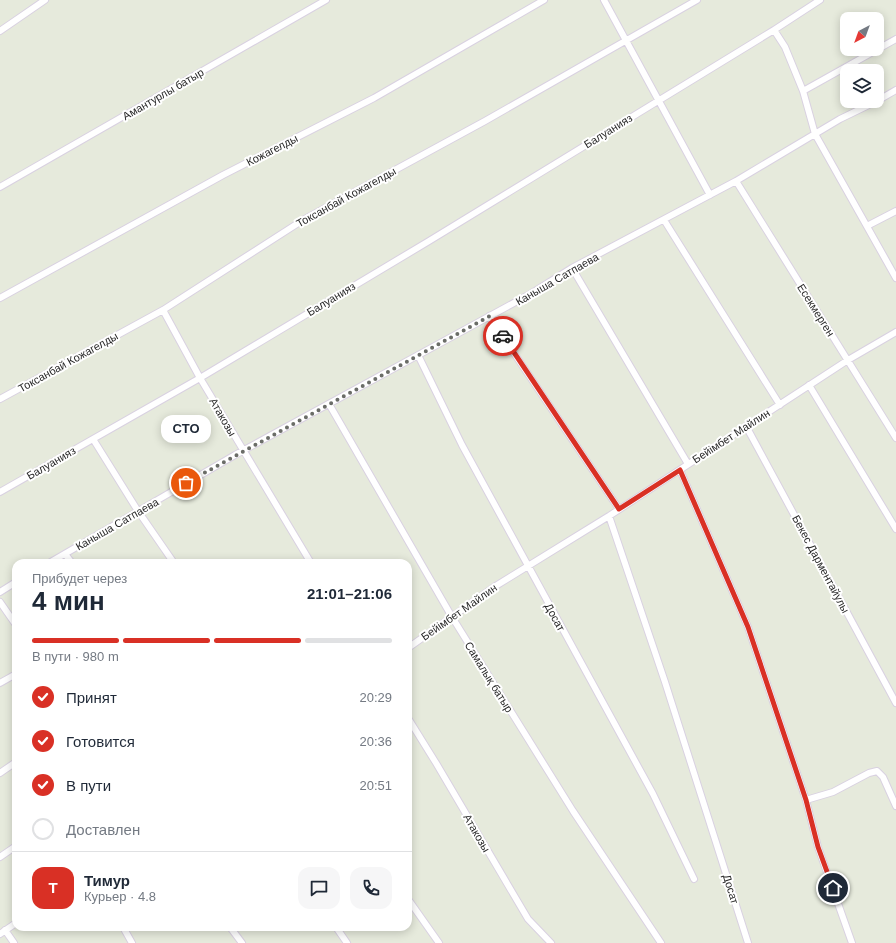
<!DOCTYPE html>
<html lang="ru">
<meta charset="utf-8">
<style>
body{margin:0;font-family:Arial,sans-serif;background:#f6f6f7;color:#1f2937;height:100vh;display:flex;flex-direction:column;font-size:15px;white-space:nowrap}
*{box-sizing:border-box;margin:0}
p{font-size:13px;color:#747a83}
.icon{flex:none;width:22px;height:22px;fill:none;stroke:currentColor;stroke-width:2;stroke-linecap:round;stroke-linejoin:round}
.map{position:relative;flex:1;overflow:hidden}
.panel{position:absolute;left:12px;top:559px;width:400px;height:372px;display:flex;flex-direction:column;background:#fff;border-radius:12px;box-shadow:0 2px 10px #0003}
.panel>*{flex:none}
.needle{width:26px;rotate:221deg}
.buttons{position:absolute;left:840px;top:12px;display:grid;gap:8px}
.buttons a{display:grid;place-items:center;width:44px;height:44px;border-radius:8px;background:#fff;box-shadow:0 2px 10px #0003;font-size:20px}
.pin{position:absolute;display:grid;place-items:center;width:34px;height:34px;color:#fff;margin:-17px;border:2px solid #fff;border-radius:50%;box-shadow:0 1px 4px #0007}
.courier{position:absolute;display:grid;place-items:center;width:40px;height:40px;margin:-20px;border:3px solid #d93025;border-radius:50%;background:#fff;color:#222;box-shadow:0 1px 5px #0007}
.bubble{position:absolute;height:28px;border-radius:12px;background:#fff;box-shadow:0 2px 10px #0003;font-size:13px;font-weight:600;line-height:28px;text-align:center}
.overview em{font-style:normal;font-weight:600}
.overview div{display:flex;flex-direction:column-reverse}
.overview{display:flex;align-items:center;justify-content:space-between;height:68px;padding:0 20px}
h1{font-size:26px;font-weight:600;line-height:30px}
.bar{display:grid;grid-template-columns:repeat(4,1fr);gap:6px 4px;align-content:center;height:48px;padding:0 20px}
.bar i{height:5px;border-radius:3px;background:#e0e1e3}
.bar .active{background:#d93025}
.bar p{grid-column:span 4}
.line{display:flex;align-items:center;gap:10px;padding:0 20px;border-top:1px solid #e0e1e3}
.line div{flex:1}
.round{display:grid;place-items:center;flex:none;width:42px;height:42px;border-radius:12px;background:#f6f6f7}
ol{padding:0 20px;list-style:none}
li{display:flex;align-items:center;gap:12px;height:44px}
li p{margin-inline-start:auto}
li .icon{padding:4px;border-radius:50%;background:#d93025;color:#fff;stroke-width:4}
li:last-child{color:#747a83}
li i{width:22px;height:22px;border:2px solid #e0e1e3;border-radius:50%}
.map>svg:first-child{display:block}
.lines{fill:none;stroke-linecap:round;stroke-linejoin:round}
.minor-casing{stroke:#d9d1e1;stroke-width:8}
.minor{stroke:#fff;stroke-width:6}
.done{stroke:#6b6d68;stroke-width:4;stroke-dasharray:0 7.2}
.route{stroke:#d93025;stroke-width:5}
.labels{text-anchor:middle;stroke-width:4;stroke-linejoin:round;paint-order:stroke}
.street-label{font-size:11px;fill:#292929;stroke:#fff}
</style>
<div class="map">
<svg width="896" height="943" viewBox="0 0 896 943">
<rect width="100%" height="100%" fill="#e6eadc"/>
<g class="lines">
<defs>
<path id="minor" d="M 604,0 L 710,195
M 774,30 L 820,0
M 0,31 L 45,0
M 803,91 L 896,39
M 877,101 L 896,90
M 736,181 L 896,438
M 0,187 L 326,0
M 664,220 L 780,405
M 867,226 L 896,211
M 572,268 L 688,464
M 0,298 L 223,175 L 374,98 L 544,0
M 163,310 L 200,378 L 311,563
M 489,316 L 619,509
M 418,355 L 462,445 L 653,794 L 694,879
M 809,385 L 896,529
M 0,399 L 163,310 L 303,220 L 485,121 L 697,0
M 329,404 L 452,617 L 573,811 L 661,943
M 746,426 L 896,703
M 93,439 L 138,511 L 174,563
M 680,470 L 748,627 L 806,800 L 818,847 L 852,943
M 0,492 L 200,378 L 429,241 L 774,30 L 785,47 L 803,91 L 815,134 L 896,278
M 609,516 L 665,682 L 748,943
M 65,554 L 72,563
M 49,563 L 235,455 L 532,293 L 572,268 L 736,181 L 840,119 L 877,101
M 0,592 L 16,582
M 0,602 L 16,625
M 408,648 L 494,587 L 609,516 L 848,360 L 896,332
M 0,683 L 16,674
M 408,718 L 436,763 L 528,919 L 551,943
M 0,773 L 16,762
M 806,800 L 833,792 L 869,773 L 877,771 L 883,777 L 896,806
M 0,857 L 16,846
M 408,899 L 439,943
M 123,927 L 132,943
M 230,927 L 242,943
M 336,927 L 347,943
M 5,930 L 14,943
M 0,934 L 16,923"/>
</defs>
<!-- minor casing -->
<use href="#minor" class="minor-casing"/>
<!-- minor -->
<use href="#minor" class="minor"/>
</g>
<g class="lines">
<!-- done -->
<path class="done" d="M 186,483 L 490,316 L 503,336"/>
<!-- route -->
<path class="route" d="M 503,336 L 619,509 L 680,470 L 748,627 L 806,800 L 818,847 L 833,888"/>
</g>
<g class="labels">
<!-- street labels -->
<g class="street-label">
<text transform="translate(163 94) rotate(-30)" y="4">Амантурлы батыр</text>
<text transform="translate(608 131) rotate(-32)" y="4">Балуанияз</text>
<text transform="translate(272 150) rotate(-27)" y="4">Кожагелды</text>
<text transform="translate(346 197) rotate(-29)" y="4">Токсанбай Кожагелды</text>
<text transform="translate(557 279) rotate(-30)" y="4">Каныша Сатпаева</text>
<text transform="translate(331 299) rotate(-31)" y="4">Балуанияз</text>
<text transform="translate(816 310) rotate(58)" y="4">Eсекмерген</text>
<text transform="translate(68 362) rotate(-29)" y="4">Токсанбай Кожагелды</text>
<text transform="translate(223 417) rotate(60)" y="4">Атакозы</text>
<text transform="translate(731 436) rotate(-33)" y="4">Бейімбет Майлин</text>
<text transform="translate(51 463) rotate(-30)" y="4">Балуанияз</text>
<text transform="translate(117 524) rotate(-30)" y="4">Каныша Сатпаева</text>
<text transform="translate(821 564) rotate(62)" y="4">Бекес Дарментайулы</text>
<text transform="translate(459 612) rotate(-35)" y="4">Бейімбет Майлин</text>
<text transform="translate(555 617) rotate(61)" y="4">Досат</text>
<text transform="translate(489 677) rotate(58)" y="4">Самалық батыр</text>
<text transform="translate(477 833) rotate(60)" y="4">Атакозы</text>
<text transform="translate(731 889) rotate(73)" y="4">Досат</text>
</g>
</g>
</svg>
<div class="buttons">
<a><svg class="needle" viewBox="-14 -14 28 28"><path d="M0-13l5 13h-10z" fill="#e53935"/><path d="M0 13l5-13h-10z" fill="#747a83"/></svg></a>
<a><svg class="icon" aria-label="layers" viewBox="0 0 24 24"><path d="M12 4l9 5-9 5-9-5zM3 14l9 5 9-5"/></svg></a>
</div>
<div class="pin" style="left:186px;top:483px;background:#ea580c"><svg class="icon" aria-label="bag" viewBox="0 0 24 24"><path d="M5 8h14l-1 12H6zM9 8a3 3 0 0 1 6 0"/></svg></div>
<div class="pin" style="left:833px;top:888px;background:#1f2937"><svg class="icon" aria-label="home" viewBox="0 0 24 24"><path d="M3 11l9-7 9 7M6 9v11h12V9"/></svg></div>
<div class="courier" style="left:503px;top:336px"><svg class="icon" aria-label="car" viewBox="0 0 24 24"><path d="M5 17H2v-5l4-1 3-4h7l3 4 3 1v5h-3M9 17h6M6 11h13"/><circle cx="7" cy="17" r="2"/><circle cx="17" cy="17" r="2"/></svg></div>
<div class="bubble" style="left:161px;top:415px;width:50px">CTO</div>
<section class="panel">
<div class="overview"><div><h1>4 мин</h1><p>Прибудет через</p></div><em>21:01–21:06</em></div>
<div class="bar"><i class="active"></i><i class="active"></i><i class="active"></i><i></i><p>В пути · 980 m</p></div>
<ol>
<li><svg class="icon" aria-label="check" viewBox="0 0 24 24"><path d="M5 12l5 5 9-10"/></svg>Принят<p>20:29</p></li>
<li><svg class="icon" aria-label="check" viewBox="0 0 24 24"><path d="M5 12l5 5 9-10"/></svg>Готовится<p>20:36</p></li>
<li><svg class="icon" aria-label="check" viewBox="0 0 24 24"><path d="M5 12l5 5 9-10"/></svg>В пути<p>20:51</p></li>
<li><i></i>Доставлен</li>
</ol>
<div class="line" style="height:72px"><b class="round" style="background:#d93025;color:#fff">Т</b><div><b>Тимур</b><p>Курьер · 4.8</p></div><a class="round"><svg class="icon" aria-label="chat" viewBox="0 0 24 24"><path d="M4 5h16v11H9l-5 4z"/></svg></a><a class="round"><svg class="icon" aria-label="phone" viewBox="0 0 24 24"><path d="M5 4h4l2 5-3 2q2 4 5 5l2-3 5 2v4C11 20 4 13 5 4z"/></svg></a></div>
</section>
</div>
